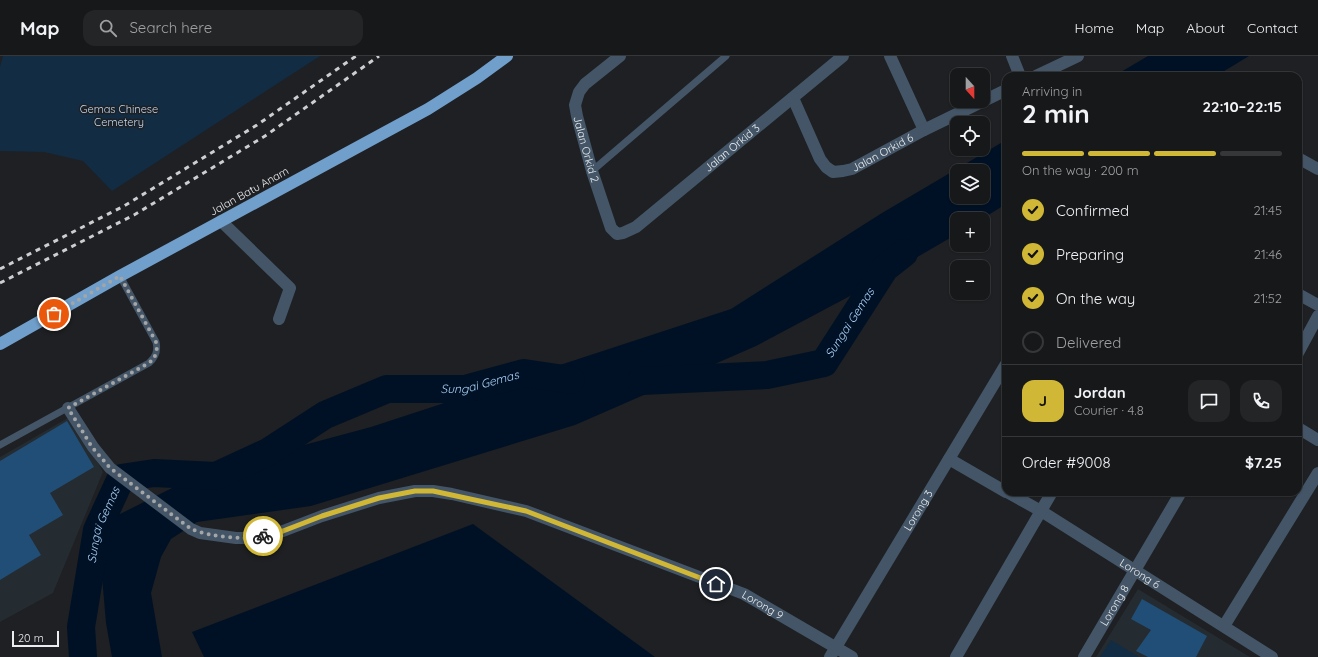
<!DOCTYPE html>
<meta charset="utf-8">
<style>
body{margin:0;font-family:Quicksand,sans-serif;background:#232527;color:#f1f3f6;height:100vh;display:flex;flex-direction:column;font-size:15px;white-space:nowrap}
*{box-sizing:border-box;margin:0}
p{font-size:13px;color:#9ea0a2}
.icon{flex:none;width:22px;height:22px;fill:none;stroke:currentColor;stroke-width:2;stroke-linecap:round;stroke-linejoin:round}
.map{position:relative;flex:1;overflow:hidden}
.details{position:absolute;left:1002px;top:16px;width:300px;height:424px;display:flex;flex-direction:column;background:#16181a;border-radius:12px;box-shadow:0 1px 3px #0004,0 0 0 1px #353739}
.details>*{flex:none}
.needle{width:26px;rotate:159deg}
.buttons{position:absolute;left:950px;top:12px;display:grid;gap:8px}
.buttons a{display:grid;place-items:center;width:40px;height:40px;border-radius:8px;background:#16181a;box-shadow:0 1px 3px #0004,0 0 0 1px #353739;font-size:20px}
.scale{position:absolute;left:12px;bottom:10px;width:47px;box-sizing:border-box;padding-left:4px;border:2px solid #eaeced;border-top:0;font-size:11px;line-height:14px;white-space:nowrap;color:#eaeced;-webkit-text-stroke:3px #1e2023;paint-order:stroke}
.pin{position:absolute;display:grid;place-items:center;width:34px;height:34px;color:#fff;margin:-17px;border:2px solid #fff;border-radius:50%;box-shadow:0 1px 4px #0007}
.courier{position:absolute;display:grid;place-items:center;width:40px;height:40px;margin:-20px;border:3px solid #d0b736;border-radius:50%;background:#fff;color:#222;box-shadow:0 1px 5px #0007}
.overview em{font-style:normal;font-weight:700}
.overview div{display:flex;flex-direction:column-reverse}
.overview{display:flex;align-items:center;justify-content:space-between;height:68px;padding:0 20px}
h1{font-size:26px;font-weight:700;line-height:30px}
.bar{display:grid;grid-template-columns:repeat(4,1fr);gap:6px 4px;align-content:center;height:48px;padding:0 20px}
.bar i{height:5px;border-radius:3px;background:#353739}
.bar .current{background:#d0b736}
.bar p{grid-column:span 4}
.line{display:flex;align-items:center;gap:10px;padding:0 20px;border-top:1px solid #353739}
.line div{flex:1}
.round{display:grid;place-items:center;flex:none;width:42px;height:42px;border-radius:12px;background:#232527}
ol{padding:0 20px;list-style:none}
li{display:flex;align-items:center;gap:12px;height:44px}
li p{margin-inline-start:auto}
li .icon{padding:4px;border-radius:50%;background:#d0b736;color:#111;stroke-width:4}
li:last-child{color:#9ea0a2}
li i{width:22px;height:22px;border:2px solid #353739;border-radius:50%}
header{display:flex;align-items:center;gap:24px;box-sizing:border-box;height:56px;padding:0 20px;background:#16181a;border-bottom:1px solid #353739}
header strong{font-size:19px}
nav{display:flex;gap:22px;margin-inline-start:auto;font-size:14px}
.search{width:280px;height:36px;background:#232527;display:flex;align-items:center;gap:10px;box-sizing:border-box;padding:0 14px;border-radius:12px;color:#9ea0a2;font-size:15px}
.map>svg:first-child{display:block}
.built{fill:#242b31}
.green{fill:#122c44}
.water{fill:#001125;fill-rule:evenodd}
.lines{fill:none;stroke-linecap:round;stroke-linejoin:round}
.river{stroke:#001125;stroke-width:28}
.building{fill:#214e76}
.lane{stroke:#435567;stroke-width:7}
.street{stroke:#435567;stroke-width:12}
.highway{stroke:#709fcb;stroke-width:12}
.rail{stroke:#ccced0;stroke-width:3;stroke-dasharray:5 5;stroke-linecap:butt}
.done{stroke:#a3a5a6;stroke-width:4;stroke-dasharray:0 7.2}
.route{stroke:#d0b736;stroke-width:5}
.labels{text-anchor:middle;stroke-width:3;stroke-linejoin:round;paint-order:stroke}
.park-label{font-size:11px;fill:#c0daf4;stroke:#1e2023}
.street-label{font-size:11px;fill:#eaeced;stroke:#1e2023}
.water-label{font-size:12px;font-style:italic;fill:#a9d0f6;stroke:#1e2023}
</style>
<header>
<strong>Map</strong>
<div class="search"><svg class="icon" aria-label="search" viewBox="0 0 24 24"><circle cx="10" cy="10" r="6"/><path d="M15 15l6 6"/></svg>Search here</div>
<nav><a>Home</a><a>Map</a><a>About</a><a>Contact</a></nav>
</header>
<div class="map">
<svg width="1318" height="601" viewBox="0 0 1318 601">
<rect width="100%" height="100%" fill="#1e2023"/>
<!-- built -->
<path class="built" d="M 73,359 L 103,416 L 53,537 L 0,566 L 0,401 Z
M 1138,533 L 1250,601 L 1096,601 Z"/>
<!-- green -->
<path class="green" d="M 3,0 L 320,0 L 112,135 L 83,105 L 44,96 L 0,95 L 0,11 Z
M 1111,584 L 1139,601 L 1100,601 Z"/>
<!-- water -->
<path class="water" d="M 1148,0 L 1249,0 L 1216,20 L 1114,20 Z
M 1006,84 L 1006,148 L 982,163 L 957,163 L 957,178 L 850,240 L 756,290 L 575,369 L 311,450 L 197,466 L 171,483 L 161,501 L 151,537 L 162,601 L 112,601 L 106,567 L 101,509 L 100,468 L 178,429 L 263,400 L 371,371 L 731,253 L 882,157 ZM 957,115 L 983,115 L 983,141 L 957,141 Z
M 473,468 L 655,601 L 204,601 L 192,576 Z"/>
<g class="lines">
<!-- river -->
<g class="river">
<path id="s1" d="M 641,325 L 767,319 L 824,307 L 885,212 L 904,197"/>
<path id="s2" d="M 83,601 L 81,571 L 97,474 L 121,422 L 154,417 L 216,420 L 268,396 L 325,359 L 387,333 L 465,333 L 524,317 L 571,324"/>
</g>
</g>
<!-- building -->
<path class="building" d="M 67,365 L 94,411 L 50,437 L 63,459 L 29,479 L 41,499 L 0,524 L 0,405 Z
M 1142,543 L 1207,580 L 1196,601 L 1148,601 L 1136,595 L 1151,574 L 1131,563 Z"/>
<g class="lines">
<!-- lane -->
<path class="lane" d="M 592,115 L 726,0
M 0,389 L 149,307 C 156,301 158,295 156,286 L 120,220"/>
<!-- street -->
<g class="street">
<path id="s3" d="M 620,0 L 585,28 L 579,36 L 575,49 L 577,60 L 592,115 L 611,172 L 617,178 L 623,177 L 636,171 L 843,0"/>
<path d="M 890,0 L 924,74"/>
<path d="M 1012,0 L 1020,20"/>
<path d="M 1036,20 L 1078,0"/>
<path id="s4" d="M 793,42 L 820,103 L 826,111 L 833,116 L 843,115 L 852,113 L 924,74 L 1006,34"/>
<path d="M 1298,102 L 1318,113"/>
<path d="M 221,165 L 290,232 L 279,263"/>
<path d="M 1298,238 L 1318,249"/>
<path d="M 1298,297 L 1318,260"/>
<path id="s5" d="M 68,352 L 93,391 L 110,412 L 191,473 L 200,477 L 236,482 L 256,482 L 283,475 L 322,460 L 379,442 L 415,435 L 433,435 L 452,438 L 526,455 L 744,538 L 852,601"/>
<path d="M 1298,372 L 1318,384"/>
<path d="M 949,403 L 1006,436"/>
<path id="s6" d="M 1007,436 L 1041,455 L 1272,601"/>
<path d="M 1224,570 L 1318,417"/>
<path id="s7" d="M 830,601 L 1006,308"/>
<path d="M 956,601 L 1052,436"/>
<path id="s8" d="M 1084,601 L 1181,436"/>
</g>
<!-- highway -->
<path class="highway" d="M 0,288 L 120,220 L 428,53 L 477,22 L 507,0"/>
<!-- rail -->
<path class="rail" d="M 0,213 L 124,150 L 257,69 L 356,0
M 0,227 L 134,159 L 265,80 L 379,0"/>
</g>
<g class="lines">
<!-- done -->
<path class="done" d="M 54,258 L 120,220 L 156,286 C 158,295 156,301 149,307 L 68,352 L 92,391 L 110,412 L 191,473 C 208,480 245,485 263,480"/>
<!-- route -->
<path class="route" d="M 263,480 L 283,475 L 322,460 L 379,442 L 415,435 L 433,435 L 526,455 L 716,528"/>
</g>
<g class="labels">
<!-- park labels -->
<g class="park-label">
<text x="119" y="57">Gemas Chinese<tspan x="119" dy="13">Cemetery</tspan></text>
</g>
<!-- street labels -->
<g class="street-label">
<text dy="4" stroke="none"><textPath href="#s3" startOffset="350">Jalan Orkid 3</textPath></text>
<text dy="4" stroke="none"><textPath href="#s3" startOffset="114">Jalan Orkid 2</textPath></text>
<text dy="4" stroke="none"><textPath href="#s4" startOffset="139">Jalan Orkid 6</textPath></text>
<text transform="translate(249 135) rotate(-29)" y="4">Jalan Batu Anam</text>
<text dy="4" stroke="none"><textPath href="#s7" startOffset="171">Lorong 3</textPath></text>
<text dy="4" stroke="none"><textPath href="#s6" startOffset="156">Lorong 6</textPath></text>
<text dy="4" stroke="none"><textPath href="#s5" startOffset="775">Lorong 9</textPath></text>
<text dy="4" stroke="none"><textPath href="#s8" startOffset="60">Lorong 8</textPath></text>
</g>
<!-- water labels -->
<g class="water-label">
<text dy="4" stroke="none"><textPath href="#s1" startOffset="232">Sungai Gemas</textPath></text>
<text dy="4" stroke="none"><textPath href="#s2" startOffset="567">Sungai Gemas</textPath></text>
<text dy="4" stroke="none"><textPath href="#s2" startOffset="135">Sungai Gemas</textPath></text>
</g>
</g>
</svg>
<div class="buttons">
<a><svg class="needle" viewBox="-14 -14 28 28"><path d="M0-13l5 13h-10z" fill="#e53935"/><path d="M0 13l5-13h-10z" fill="#9ea0a2"/></svg></a>
<a><svg class="icon" aria-label="locate" viewBox="0 0 24 24"><circle cx="12" cy="12" r="6"/><path d="M12 2v4M12 18v4M2 12h4M18 12h4"/></svg></a>
<a><svg class="icon" aria-label="layers" viewBox="0 0 24 24"><path d="M12 4l9 5-9 5-9-5zM3 14l9 5 9-5"/></svg></a>
<a>+</a>
<a>−</a>
</div>
<div class="scale">20 m</div>
<div class="pin" style="left:54px;top:258px;background:#ea580c"><svg class="icon" aria-label="bag" viewBox="0 0 24 24"><path d="M5 8h14l-1 12H6zM9 8a3 3 0 0 1 6 0"/></svg></div>
<div class="pin" style="left:716px;top:528px;background:#1f2937"><svg class="icon" aria-label="home" viewBox="0 0 24 24"><path d="M3 11l9-7 9 7M6 9v11h12V9"/></svg></div>
<div class="courier" style="left:263px;top:480px"><svg class="icon" aria-label="bike" viewBox="0 0 24 24"><circle cx="6" cy="16" r="4"/><circle cx="18" cy="16" r="4"/><path d="M6 16l4-8h5l3 8M10 8l3 8H6M13 5h3"/></svg></div>
<section class="details">
<div class="overview"><div><h1>2 min</h1><p>Arriving in</p></div><em>22:10–22:15</em></div>
<div class="bar"><i class="current"></i><i class="current"></i><i class="current"></i><i></i><p>On the way · 200 m</p></div>
<ol>
<li><svg class="icon" aria-label="check" viewBox="0 0 24 24"><path d="M5 12l5 5 9-10"/></svg>Confirmed<p>21:45</p></li>
<li><svg class="icon" aria-label="check" viewBox="0 0 24 24"><path d="M5 12l5 5 9-10"/></svg>Preparing<p>21:46</p></li>
<li><svg class="icon" aria-label="check" viewBox="0 0 24 24"><path d="M5 12l5 5 9-10"/></svg>On the way<p>21:52</p></li>
<li><i></i>Delivered</li>
</ol>
<div class="line" style="height:72px"><b class="round" style="background:#d0b736;color:#111">J</b><div><b>Jordan</b><p>Courier · 4.8</p></div><a class="round"><svg class="icon" aria-label="chat" viewBox="0 0 24 24"><path d="M4 5h16v11H9l-5 4z"/></svg></a><a class="round"><svg class="icon" aria-label="phone" viewBox="0 0 24 24"><path d="M5 4h4l2 5-3 2q2 4 5 5l2-3 5 2v4C11 20 4 13 5 4z"/></svg></a></div>
<div class="line" style="height:52px"><div>Order #9008</div><b>$7.25</b></div>
</section>
</div>
